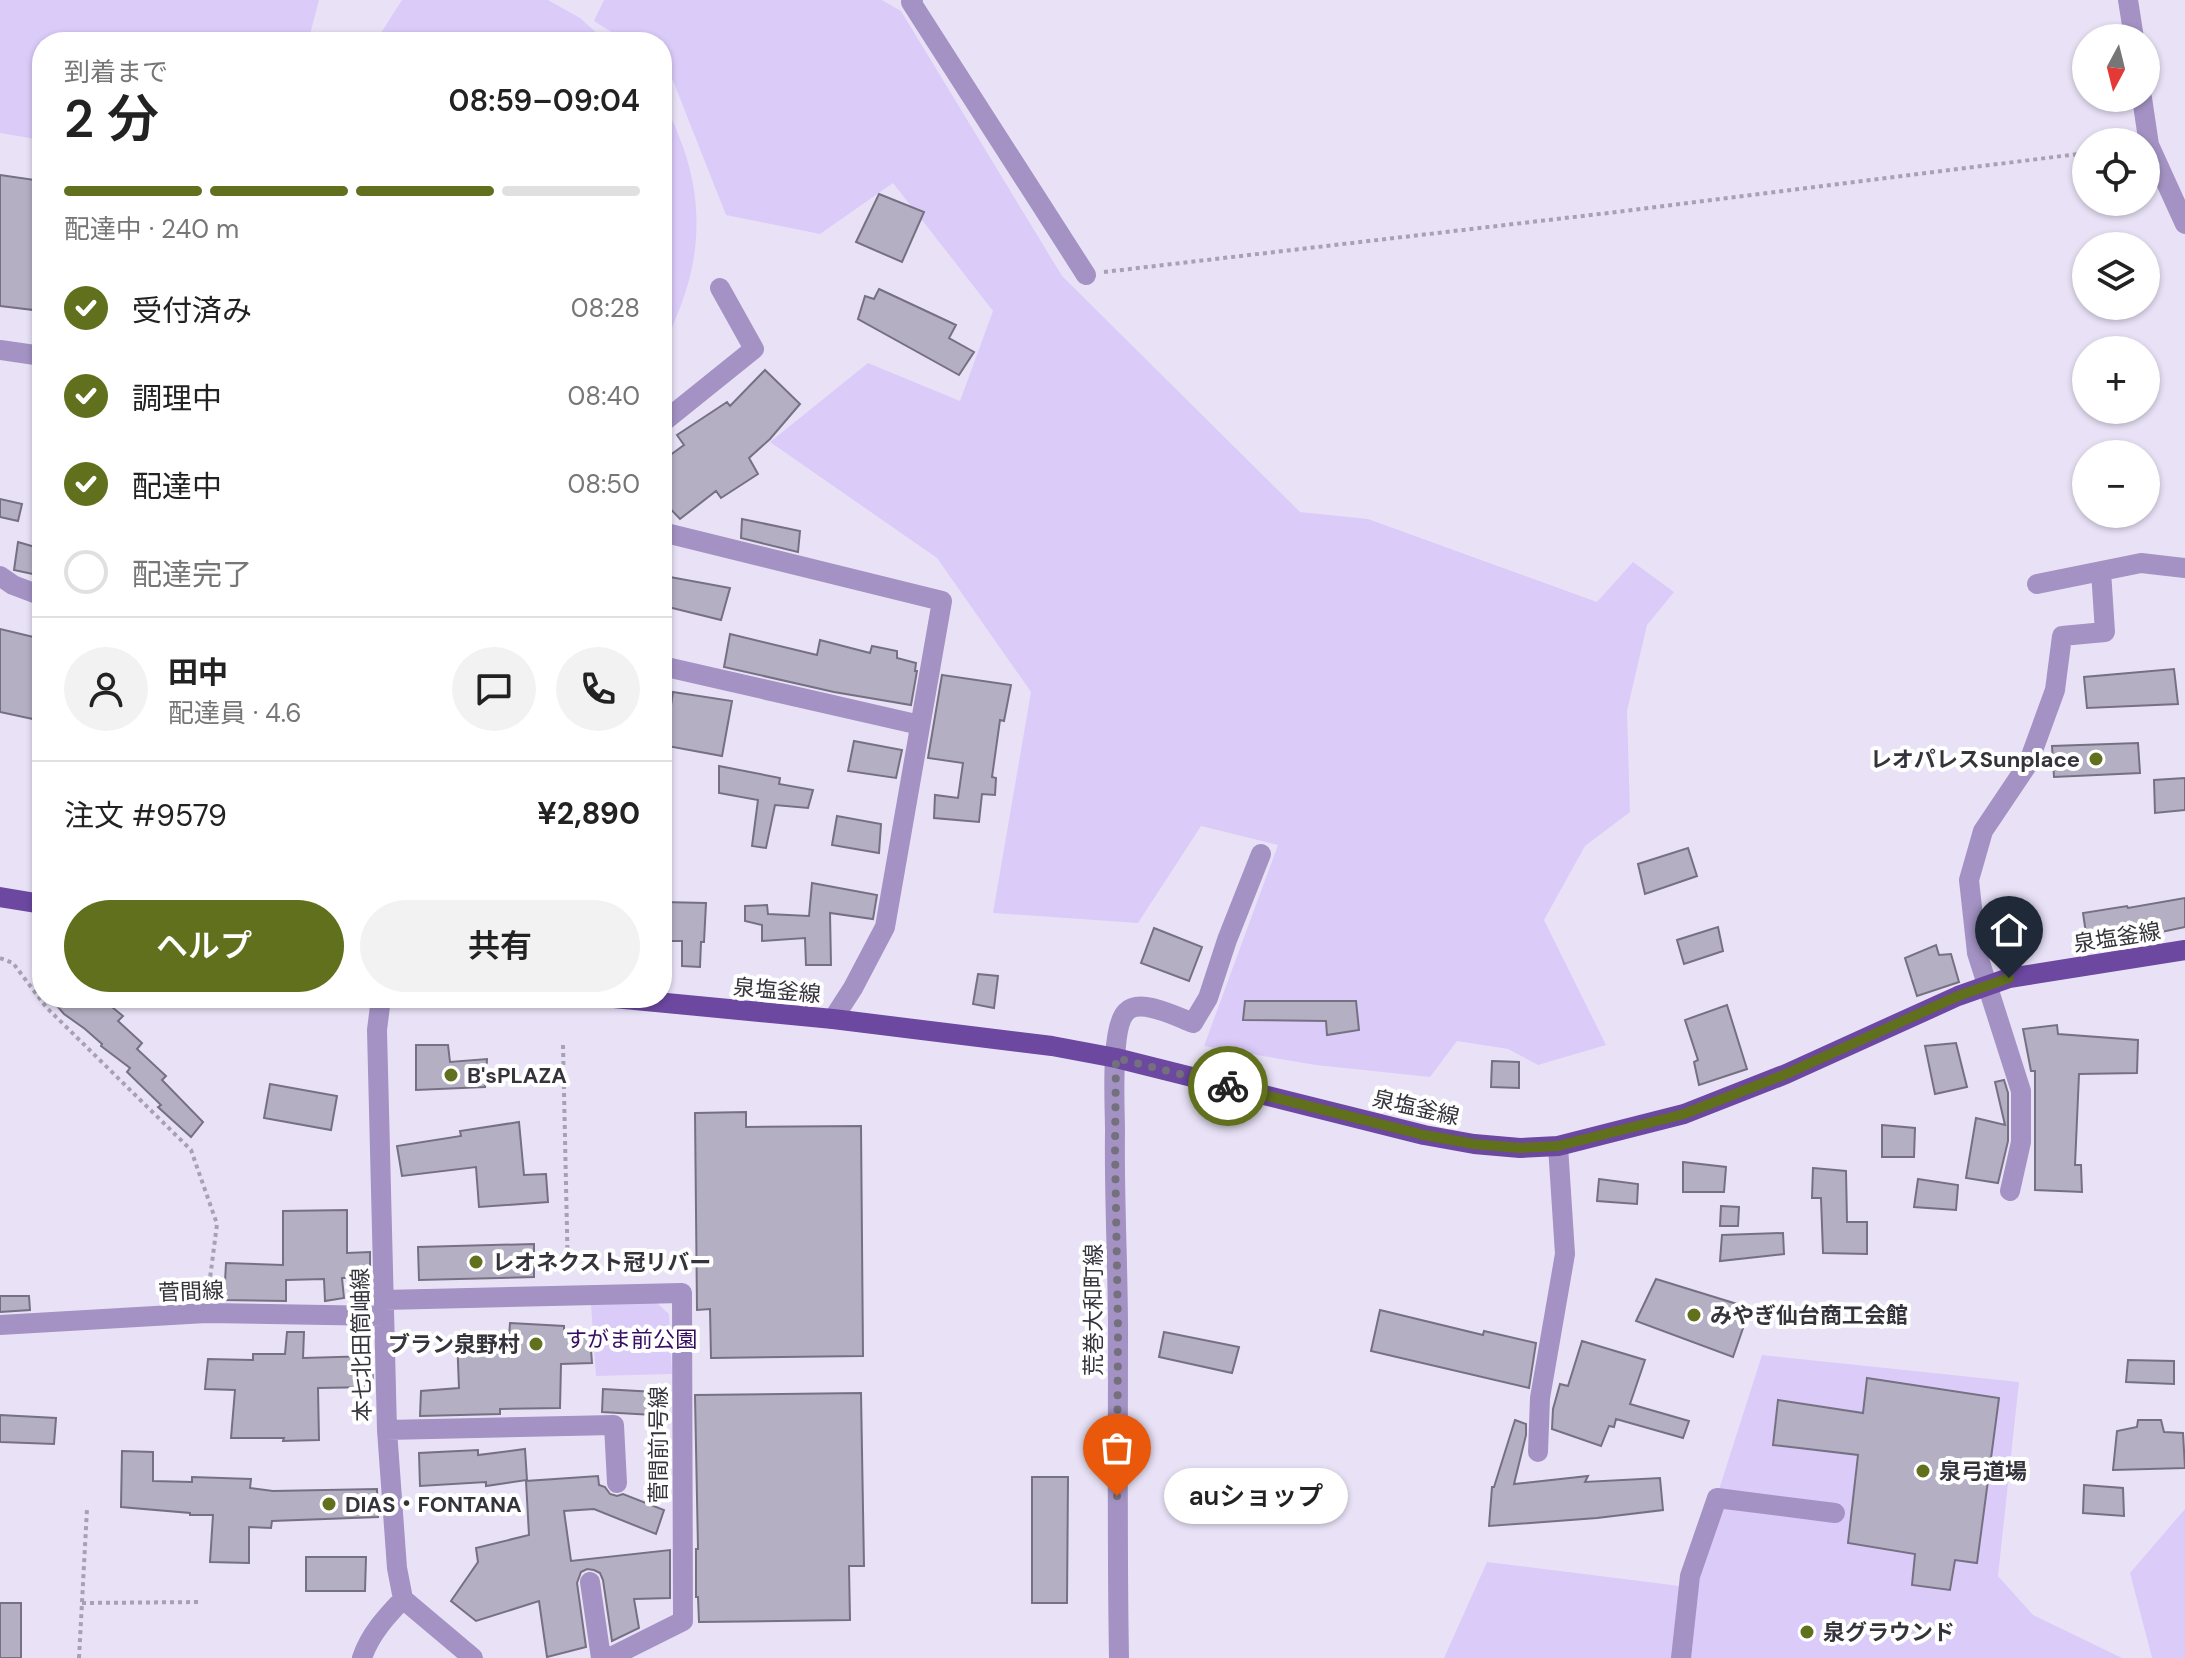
<!DOCTYPE html>
<html lang="ja">
<meta charset="utf-8">
<style>
body{margin:0;font-family:"DM Sans","Noto Sans JP",sans-serif;background:#f2f2f2;color:#222;height:100vh;display:flex;flex-direction:column;font-size:30px;white-space:nowrap}
*{box-sizing:border-box;margin:0}
p{font-size:26px;color:#767676}
.icon{flex:none;width:44px;height:44px;fill:none;stroke:currentColor;stroke-width:2;stroke-linecap:round;stroke-linejoin:round}
.map{position:relative;flex:1;overflow:hidden}
.details{position:absolute;left:32px;top:32px;width:640px;height:976px;display:flex;flex-direction:column;background:#fff;border-radius:32px;box-shadow:0 2px 6px #0004}
.details>*{flex:none}
.needle{width:52px;rotate:187deg}
.buttons{position:absolute;left:2072px;top:24px;display:grid;gap:16px}
.buttons a{display:grid;place-items:center;width:88px;height:88px;border-radius:50%;background:#fff;box-shadow:0 2px 6px #0004;font-size:40px}
.pin{position:absolute;display:grid;place-items:center;width:68px;height:68px;color:#fff;margin:-82px -34px;border-radius:50% 50% 50% 0;rotate:-45deg;box-shadow:0 0 8px #0007}
.pin .icon{rotate:45deg}
.courier{position:absolute;display:grid;place-items:center;width:80px;height:80px;margin:-40px;border:6px solid #60701d;border-radius:50%;background:#fff;color:#222;box-shadow:0 2px 10px #0007}
.bubble{position:absolute;height:56px;border-radius:28px;background:#fff;box-shadow:0 2px 6px #0004;font-size:26px;font-weight:600;line-height:56px;text-align:center}
.summary em{font-style:normal;font-weight:600}
.summary div{display:flex;flex-direction:column-reverse}
.summary{display:flex;align-items:center;justify-content:space-between;height:136px;padding:0 32px}
h1{font-size:52px;font-weight:600;line-height:60px}
.bar{display:grid;grid-template-columns:repeat(4,1fr);gap:12px 8px;align-content:center;height:96px;padding:0 32px}
.bar i{height:10px;border-radius:6px;background:#e0e0e0}
.bar .on{background:#60701d}
.bar p{grid-column:span 4}
.line{display:flex;align-items:center;gap:20px;padding:0 32px;border-top:2px solid #e0e0e0}
.line div{flex:1}
.round{display:grid;place-items:center;flex:none;width:84px;height:84px;border-radius:42px;background:#f2f2f2}
ol{padding:0 32px;list-style:none}
li{display:flex;align-items:center;gap:24px;height:88px}
li p{margin-inline-start:auto}
li .icon{padding:8px;border-radius:50%;background:#60701d;color:#fff;stroke-width:4}
li:last-child{color:#767676}
li i{width:44px;height:44px;border:4px solid #e0e0e0;border-radius:50%}
.button{display:flex;gap:16px;margin-top:auto;padding:16px 32px}
.button a{flex:1;height:92px;border-radius:48px;background:#60701d;color:#fff;font-size:32px;font-weight:600;line-height:92px;text-align:center}
.button a+a{background:#f2f2f2;color:#222}
.map>svg:first-child{display:block}
.green{fill:#dbcbf9}
.building{fill:#b5afc3;stroke:#767083;stroke-width:2}
.lines{fill:none;stroke-linecap:round;stroke-linejoin:round}
.path{stroke:#a7a1b2;stroke-width:4;stroke-dasharray:4 4;stroke-linecap:butt}
.minor{stroke:#a392c3;stroke-width:20}
.major{stroke:#6c48a1;stroke-width:20}
.done{stroke:#74707d;stroke-width:8;stroke-dasharray:0 14.4}
.route{stroke:#60701d;stroke-width:10}
.poi-dot{fill:#60701d;stroke:#fff;stroke-width:3}
.labels{text-anchor:middle;stroke-width:8;stroke-linejoin:round;paint-order:stroke}
.poi-label{font-size:22px;font-weight:bold;fill:#35333b;stroke:#fff;text-anchor:start}
.street-label{font-size:22px;fill:#35333b;stroke:#fff}
.park-label{font-size:22px;fill:#370d61;stroke:#fff}
</style>
<div class="map">
<svg width="2185" height="1658" viewBox="0 0 2185 1658">
<rect width="100%" height="100%" fill="#e9e2f7"/>
<!-- green -->
<path class="green" d="M 0,0 L 319,0 L 308,42 L 42,42 L 42,140 L 0,133 Z
M 402,0 L 548,0 L 580,18 L 607,42 L 375,42 Z
M 604,0 L 882,0 L 901,11 L 1062,276 L 1300,512 L 1368,519 L 1597,602 L 1633,562 L 1674,592 L 1647,625 L 1627,711 L 1630,812 L 1585,846 L 1544,920 L 1606,1045 L 1538,1065 L 1508,1049 L 1457,1041 L 1430,1077 L 1316,1065 L 1204,1046 L 1278,845 L 1201,826 L 1138,923 L 993,913 L 1031,692 L 937,558 L 770,442 L 868,363 L 960,401 L 993,311 L 893,183 L 820,234 L 726,215 L 668,68 L 662,64 L 662,42 L 627,42 L 594,21 Z
M 662,103 C 672,116 677,131 683,147 C 704,206 700,263 675,320 C 671,330 668,340 662,348 Z
M 656,1302 L 669,1314 L 672,1374 L 596,1376 L 591,1305 Z
M 1762,1355 L 2019,1382 L 1998,1576 L 2033,1615 L 2122,1658 L 1444,1658 L 1487,1562 L 1680,1586 L 1714,1505 Z
M 2185,1509 L 2185,1658 L 2152,1658 L 2130,1573 Z"/>
<!-- building -->
<path class="building" d="M 0,175 L 42,181 L 42,311 L 0,306 Z
M 879,194 L 924,212 L 902,262 L 856,242 Z
M 879,289 L 956,325 L 949,338 L 974,352 L 959,375 L 858,319 L 865,296 L 874,299 Z
M 765,370 L 800,404 L 770,439 L 749,458 L 758,474 L 721,498 L 716,491 L 680,519 L 662,500 L 662,461 L 684,445 L 677,435 L 727,402 L 730,406 Z
M 0,499 L 22,504 L 18,521 L 0,517 Z
M 742,519 L 800,531 L 798,552 L 741,538 Z
M 18,542 L 42,549 L 42,576 L 14,570 Z
M 670,577 L 730,588 L 721,620 L 664,606 Z
M 0,629 L 42,639 L 42,721 L 0,712 Z
M 730,634 L 817,655 L 820,640 L 870,653 L 872,646 L 897,651 L 897,658 L 916,663 L 915,671 L 917,671 L 911,705 L 834,692 L 724,667 Z
M 2174,669 L 2178,704 L 2087,708 L 2084,677 Z
M 942,675 L 1011,685 L 1004,721 L 1000,720 L 992,777 L 996,778 L 995,795 L 982,794 L 979,822 L 934,818 L 935,795 L 958,798 L 963,763 L 928,758 Z
M 673,692 L 732,701 L 722,756 L 662,745 L 662,710 L 670,712 Z
M 854,741 L 902,750 L 896,778 L 848,771 Z
M 2138,743 L 2140,773 L 2054,777 L 2052,746 Z
M 719,766 L 780,778 L 779,784 L 813,790 L 808,808 L 775,805 L 766,848 L 752,846 L 758,800 L 719,793 Z
M 2185,778 L 2185,810 L 2155,813 L 2154,780 Z
M 837,816 L 881,824 L 879,853 L 832,845 Z
M 1688,848 L 1697,876 L 1645,894 L 1638,864 Z
M 812,883 L 877,895 L 873,919 L 830,913 L 831,965 L 806,965 L 805,938 L 762,941 L 762,925 L 745,921 L 745,906 L 767,905 L 768,914 L 809,916 Z
M 2185,898 L 2185,927 L 2133,938 L 2134,943 L 2088,947 L 2083,913 L 2127,906 L 2128,908 Z
M 662,902 L 706,903 L 704,942 L 701,942 L 700,967 L 682,966 L 682,941 L 662,941 Z
M 1718,927 L 1723,951 L 1684,964 L 1677,940 Z
M 1154,928 L 1202,947 L 1189,981 L 1141,963 Z
M 1936,945 L 1939,955 L 1951,954 L 1959,982 L 1917,996 L 1905,958 Z
M 978,974 L 998,976 L 994,1008 L 973,1004 Z
M 50,998 L 101,998 L 123,1016 L 118,1021 L 142,1043 L 137,1049 L 166,1076 L 162,1080 L 203,1122 L 191,1137 L 158,1107 L 161,1105 L 127,1072 L 130,1068 L 101,1046 L 102,1044 L 85,1029 L 64,1014 Z
M 1245,1001 L 1356,1001 L 1359,1030 L 1327,1035 L 1326,1021 L 1243,1020 Z
M 1727,1005 L 1747,1069 L 1699,1085 L 1694,1062 L 1698,1060 L 1685,1020 Z
M 2057,1025 L 2058,1034 L 2138,1040 L 2137,1073 L 2079,1074 L 2075,1165 L 2081,1165 L 2082,1192 L 2035,1190 L 2035,1071 L 2031,1071 L 2023,1029 Z
M 1956,1043 L 1967,1087 L 1935,1094 L 1925,1046 Z
M 416,1045 L 448,1045 L 450,1062 L 487,1059 L 485,1087 L 416,1090 Z
M 1492,1061 L 1519,1062 L 1519,1088 L 1491,1087 Z
M 2004,1080 L 2008,1093 L 2008,1141 L 1998,1183 L 1966,1178 L 1976,1118 L 2005,1125 L 1995,1082 Z
M 270,1084 L 337,1096 L 331,1130 L 264,1118 Z
M 746,1112 L 746,1127 L 861,1126 L 863,1356 L 711,1358 L 710,1309 L 697,1310 L 695,1113 Z
M 519,1122 L 524,1175 L 546,1174 L 548,1202 L 479,1207 L 476,1167 L 402,1176 L 397,1146 L 461,1136 L 460,1131 Z
M 1882,1125 L 1915,1128 L 1914,1157 L 1882,1157 Z
M 1683,1162 L 1726,1167 L 1724,1192 L 1683,1192 Z
M 1813,1168 L 1846,1171 L 1847,1222 L 1867,1222 L 1867,1254 L 1823,1253 L 1821,1198 L 1812,1198 Z
M 1599,1179 L 1638,1184 L 1637,1204 L 1597,1201 Z
M 1918,1179 L 1958,1185 L 1956,1210 L 1914,1207 Z
M 1721,1206 L 1739,1207 L 1738,1226 L 1720,1226 Z
M 347,1210 L 347,1253 L 370,1252 L 370,1277 L 342,1278 L 344,1298 L 325,1301 L 324,1279 L 286,1280 L 286,1301 L 224,1300 L 226,1263 L 283,1265 L 283,1211 Z
M 1783,1233 L 1784,1254 L 1720,1261 L 1722,1235 Z
M 534,1244 L 534,1277 L 419,1280 L 418,1247 Z
M 1656,1279 L 1750,1308 L 1733,1357 L 1636,1321 Z
M 0,1296 L 29,1296 L 30,1310 L 0,1312 Z
M 1380,1310 L 1483,1335 L 1484,1331 L 1536,1343 L 1529,1388 L 1371,1351 Z
M 510,1323 L 564,1326 L 564,1336 L 590,1336 L 592,1363 L 561,1364 L 560,1408 L 500,1409 L 500,1414 L 420,1416 L 421,1391 L 459,1388 L 457,1337 L 509,1337 Z
M 287,1332 L 304,1332 L 303,1358 L 372,1356 L 373,1387 L 318,1388 L 319,1440 L 283,1441 L 284,1438 L 231,1438 L 235,1390 L 205,1389 L 208,1359 L 253,1360 L 253,1354 L 285,1354 Z
M 1164,1332 L 1239,1347 L 1232,1373 L 1159,1357 Z
M 1582,1341 L 1645,1360 L 1630,1404 L 1689,1421 L 1683,1438 L 1616,1419 L 1614,1427 L 1609,1426 L 1601,1446 L 1552,1429 L 1553,1409 L 1560,1384 L 1568,1386 Z
M 2128,1360 L 2174,1361 L 2174,1384 L 2126,1382 Z
M 1867,1378 L 1999,1398 L 1977,1563 L 1955,1560 L 1950,1590 L 1912,1585 L 1915,1554 L 1848,1543 L 1858,1455 L 1773,1445 L 1778,1400 L 1863,1413 Z
M 603,1389 L 655,1392 L 653,1415 L 602,1412 Z
M 861,1393 L 864,1566 L 849,1566 L 850,1620 L 699,1622 L 698,1597 L 696,1597 L 696,1549 L 698,1549 L 695,1395 Z
M 0,1415 L 56,1418 L 54,1444 L 0,1442 Z
M 1515,1420 L 1526,1424 L 1526,1435 L 1514,1484 L 1588,1476 L 1585,1482 L 1660,1478 L 1663,1510 L 1597,1518 L 1489,1526 L 1492,1487 L 1494,1487 Z
M 2138,1420 L 2161,1420 L 2164,1432 L 2183,1433 L 2185,1468 L 2113,1470 L 2117,1431 L 2137,1427 Z
M 525,1449 L 527,1480 L 486,1486 L 486,1482 L 420,1486 L 419,1453 L 478,1450 L 478,1455 Z
M 122,1451 L 153,1452 L 153,1481 L 192,1482 L 192,1477 L 251,1479 L 250,1488 L 273,1491 L 377,1489 L 378,1517 L 272,1521 L 271,1528 L 249,1527 L 249,1563 L 210,1562 L 213,1515 L 190,1515 L 190,1513 L 121,1507 Z
M 598,1476 L 599,1485 L 605,1487 L 610,1494 L 617,1496 L 623,1494 L 664,1510 L 656,1534 L 594,1509 L 564,1511 L 571,1561 L 670,1550 L 670,1598 L 634,1599 L 639,1628 L 612,1641 L 603,1580 L 600,1573 L 594,1570 L 587,1569 L 581,1572 L 577,1583 L 586,1647 L 547,1657 L 539,1601 L 476,1621 L 451,1601 L 478,1562 L 476,1548 L 529,1535 L 526,1481 Z
M 1032,1477 L 1068,1477 L 1067,1603 L 1032,1603 Z
M 2084,1485 L 2123,1488 L 2124,1516 L 2083,1513 Z
M 306,1557 L 366,1557 L 365,1591 L 306,1591 Z
M 0,1603 L 21,1603 L 21,1658 L 0,1658 Z"/>
<g class="lines">
<!-- path -->
<path class="path" d="M 1104,272 L 1608,213 L 2086,153
M 0,958 L 13,963 L 46,1007 L 191,1150 L 217,1224 L 208,1294
M 563,1045 L 568,1277
M 82,1603 L 201,1602
M 79,1658 L 87,1509"/>
<!-- minor -->
<path class="minor" d="M 913,0 L 911,2 L 1086,275
M 2128,0 L 2134,38
M 2142,98 L 2149,145 L 2185,224
M 0,350 L 42,356
M 662,423 L 754,349 L 720,288
M 662,532 L 942,601 L 885,927 L 853,988 L 833,1019
M 0,576 L 13,585 L 42,596
M 2037,584 L 2141,563 L 2185,568
M 662,666 L 920,725
M 381,998 L 377,1030 L 387,1430 L 397,1568 L 403,1599 L 473,1658
M 2010,1191 L 2021,1142 L 2021,1091 L 1977,953 L 1969,880 L 1983,831 L 2028,764 L 2055,690 L 2062,636 L 2105,632 L 2101,571
M 384,1300 L 682,1293 L 683,1621 L 609,1658
M 0,1325 L 206,1313 L 384,1316
M 387,1430 L 614,1425 L 617,1483
M 1538,1452 L 1540,1398 L 1565,1254 L 1558,1146
M 590,1582 L 601,1658
M 362,1658 C 370,1634 386,1617 403,1599
M 1119,1658 C 1117,1549 1118,1440 1118,1331 C 1118,1264 1114,1198 1115,1131 C 1115,1107 1110,1028 1126,1012 C 1140,997 1177,1017 1193,1023 L 1208,998 L 1227,940 L 1261,854
M 1681,1658 L 1690,1576 L 1717,1498 L 1835,1513"/>
<!-- major -->
<path class="major" d="M 0,897 L 42,904
M 614,998 L 833,1019 L 1052,1046 L 1116,1058 L 1424,1135 L 1474,1144 L 1520,1148 L 1558,1146 L 1684,1114 L 1786,1074 L 1958,996 L 2009,978 L 2185,950"/>
</g>
<g class="lines">
<!-- done -->
<path class="done" d="M 1117,1496 L 1118,1330 L 1115,1149 L 1116,1058 L 1228,1086"/>
<!-- route -->
<path class="route" d="M 1228,1086 L 1424,1135 L 1474,1144 L 1520,1148 L 1558,1146 L 1684,1114 L 1786,1074 L 1958,996 L 2009,978"/>
</g>
<!-- markers -->
<g class="poi-dot">
<circle cx="2096" cy="759" r="8"/>
<circle cx="451" cy="1075" r="8"/>
<circle cx="476" cy="1262" r="8"/>
<circle cx="1694" cy="1315" r="8"/>
<circle cx="536" cy="1344" r="8"/>
<circle cx="1923" cy="1471" r="8"/>
<circle cx="329" cy="1504" r="8"/>
<circle cx="1807" cy="1632" r="8"/>
</g>
<g class="labels">
<!-- poi labels -->
<g class="poi-label">
<text x="2080" y="767" text-anchor="end">レオパレスSunplace</text>
<text x="467" y="1083">B'sPLAZA</text>
<text x="492" y="1270">レオネクスト冠リバー</text>
<text x="1710" y="1323">みやぎ仙台商工会館</text>
<text x="520" y="1352" text-anchor="end">ブラン泉野村</text>
<text x="1939" y="1479">泉弓道場</text>
<text x="345" y="1512">DIAS・FONTANA</text>
<text x="1823" y="1640">泉グラウンド</text>
</g>
<!-- street labels -->
<g class="street-label">
<text transform="translate(2117 937) rotate(-9)" y="8">泉塩釜線</text>
<text transform="translate(777 990) rotate(5)" y="8">泉塩釜線</text>
<text transform="translate(1416 1107) rotate(13)" y="8">泉塩釜線</text>
<text transform="translate(191 1291) rotate(-2)" y="8">菅間線</text>
<text transform="translate(1093 1310) rotate(-90)" y="8">荒巻大和町線</text>
<text transform="translate(361 1345) rotate(-91)" y="8">本七北田筒岫線</text>
<text transform="translate(658 1445) rotate(-90)" y="8">菅間前1号線</text>
</g>
<!-- park labels -->
<g class="park-label">
<text x="631" y="1347">すがま前公園</text>
</g>
</g>
</svg>
<div class="buttons">
<a><svg class="needle" viewBox="-14 -14 28 28"><path d="M0-13l5 13h-10z" fill="#e53935"/><path d="M0 13l5-13h-10z" fill="#767676"/></svg></a>
<a><svg class="icon" aria-label="locate" viewBox="0 0 24 24"><circle cx="12" cy="12" r="6"/><path d="M12 2v4M12 18v4M2 12h4M18 12h4"/></svg></a>
<a><svg class="icon" aria-label="layers" viewBox="0 0 24 24"><path d="M12 4l9 5-9 5-9-5zM3 14l9 5 9-5"/></svg></a>
<a>+</a>
<a>−</a>
</div>
<div class="pin" style="left:1117px;top:1496px;background:#ea580c"><svg class="icon" aria-label="bag" viewBox="0 0 24 24"><path d="M5 8h14l-1 12H6zM9 8a3 3 0 0 1 6 0"/></svg></div>
<div class="pin" style="left:2009px;top:978px;background:#1f2937"><svg class="icon" aria-label="home" viewBox="0 0 24 24"><path d="M3 11l9-7 9 7M6 9v11h12V9"/></svg></div>
<div class="courier" style="left:1228px;top:1086px"><svg class="icon" aria-label="bike" viewBox="0 0 24 24"><circle cx="6" cy="16" r="4"/><circle cx="18" cy="16" r="4"/><path d="M6 16l4-8h5l3 8M10 8l3 8H6M13 5h3"/></svg></div>
<div class="bubble" style="left:1164px;top:1468px;width:184px">auショップ</div>
<section class="details">
<div class="summary"><div><h1>2 分</h1><p>到着まで</p></div><em>08:59–09:04</em></div>
<div class="bar"><i class="on"></i><i class="on"></i><i class="on"></i><i></i><p>配達中 · 240 m</p></div>
<ol>
<li><svg class="icon" aria-label="check" viewBox="0 0 24 24"><path d="M5 12l5 5 9-10"/></svg>受付済み<p>08:28</p></li>
<li><svg class="icon" aria-label="check" viewBox="0 0 24 24"><path d="M5 12l5 5 9-10"/></svg>調理中<p>08:40</p></li>
<li><svg class="icon" aria-label="check" viewBox="0 0 24 24"><path d="M5 12l5 5 9-10"/></svg>配達中<p>08:50</p></li>
<li><i></i>配達完了</li>
</ol>
<div class="line" style="height:144px"><a class="round"><svg class="icon" aria-label="person" viewBox="0 0 24 24"><circle cx="12" cy="8" r="4"/><path d="M4 21q1-7 8-7t8 7"/></svg></a><div><b>田中</b><p>配達員 · 4.6</p></div><a class="round"><svg class="icon" aria-label="chat" viewBox="0 0 24 24"><path d="M4 5h16v11H9l-5 4z"/></svg></a><a class="round"><svg class="icon" aria-label="phone" viewBox="0 0 24 24"><path d="M5 4h4l2 5-3 2q2 4 5 5l2-3 5 2v4C11 20 4 13 5 4z"/></svg></a></div>
<div class="line" style="height:104px"><div>注文 #9579</div><b>¥2,890</b></div>
<div class="button"><a>ヘルプ</a><a>共有</a></div>
</section>
</div>
